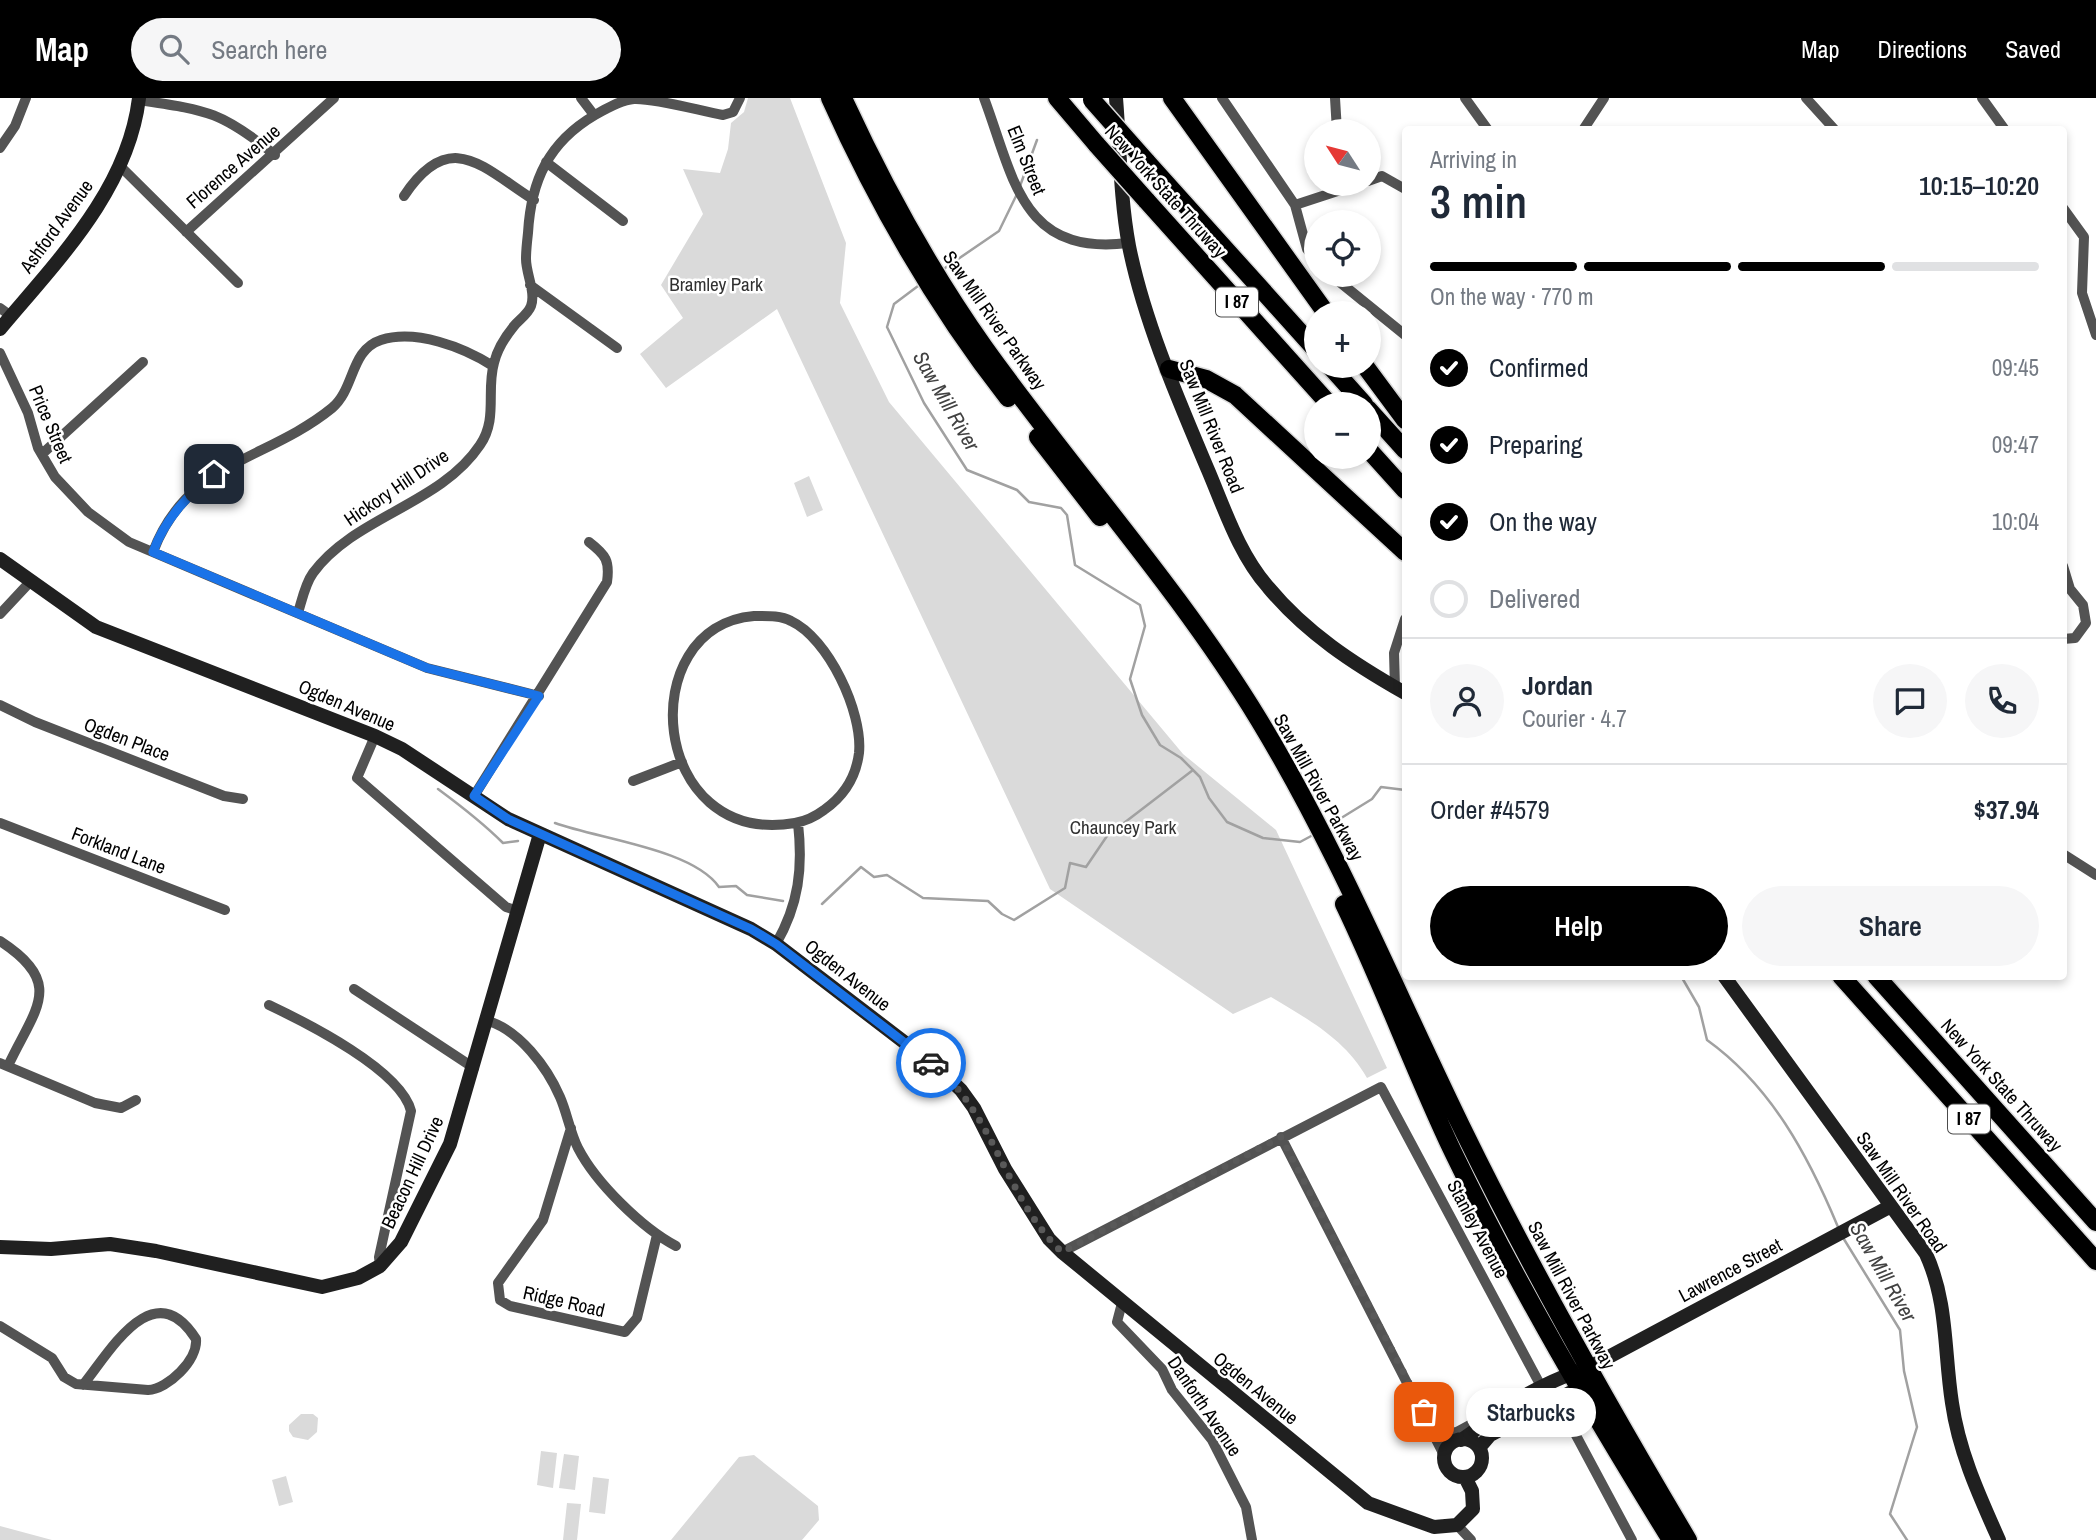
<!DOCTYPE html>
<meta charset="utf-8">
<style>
body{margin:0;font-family:"Archivo Narrow",sans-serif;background:#f6f6f7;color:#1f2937;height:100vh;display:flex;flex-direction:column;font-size:26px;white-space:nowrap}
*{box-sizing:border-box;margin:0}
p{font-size:23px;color:#747a83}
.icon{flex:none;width:38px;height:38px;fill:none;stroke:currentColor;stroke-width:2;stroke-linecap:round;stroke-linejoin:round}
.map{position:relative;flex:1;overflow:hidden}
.details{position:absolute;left:1402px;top:28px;width:665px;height:854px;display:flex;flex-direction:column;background:#fff;border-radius:7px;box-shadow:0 4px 10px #0003}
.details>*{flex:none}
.needle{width:46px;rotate:306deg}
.buttons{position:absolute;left:1304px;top:21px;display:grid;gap:14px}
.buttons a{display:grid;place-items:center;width:77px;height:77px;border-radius:50%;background:#fff;box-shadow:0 4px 10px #0003;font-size:35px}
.pin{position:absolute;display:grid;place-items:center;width:60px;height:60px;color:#fff;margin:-30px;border-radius:14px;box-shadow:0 4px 10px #0006}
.courier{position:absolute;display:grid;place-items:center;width:70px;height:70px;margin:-35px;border:5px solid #1a73e8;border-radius:50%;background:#fff;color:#222;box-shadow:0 2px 9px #0007}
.bubble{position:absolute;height:49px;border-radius:24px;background:#fff;box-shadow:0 4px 10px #0003;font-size:23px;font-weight:600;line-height:49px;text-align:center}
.head em{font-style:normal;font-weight:600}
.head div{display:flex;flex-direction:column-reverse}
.head{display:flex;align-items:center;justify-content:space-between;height:119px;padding:0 28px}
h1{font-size:46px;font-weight:600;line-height:52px}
.bar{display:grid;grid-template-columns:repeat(4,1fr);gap:10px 7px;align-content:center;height:84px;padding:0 28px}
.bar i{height:9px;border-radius:5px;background:#e0e1e3}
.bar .current{background:#000}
.bar p{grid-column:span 4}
.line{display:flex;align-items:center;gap:18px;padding:0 28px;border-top:2px solid #e0e1e3}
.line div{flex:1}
.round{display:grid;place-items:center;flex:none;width:74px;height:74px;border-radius:37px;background:#f6f6f7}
ol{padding:0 28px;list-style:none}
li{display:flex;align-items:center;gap:21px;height:77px}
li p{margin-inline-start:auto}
li .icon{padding:7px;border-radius:50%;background:#000;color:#fff;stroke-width:4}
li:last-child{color:#747a83}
li i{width:38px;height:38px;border:4px solid #e0e1e3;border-radius:50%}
.cta{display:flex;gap:14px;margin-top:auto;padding:14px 28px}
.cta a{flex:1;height:80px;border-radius:42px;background:#000;color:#fff;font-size:28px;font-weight:600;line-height:80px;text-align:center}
.cta a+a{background:#f6f6f7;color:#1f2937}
header{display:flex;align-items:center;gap:42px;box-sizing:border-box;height:98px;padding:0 35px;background:#000;color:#fff}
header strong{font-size:33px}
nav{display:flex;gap:38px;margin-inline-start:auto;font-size:24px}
.search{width:490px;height:63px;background:#f6f6f7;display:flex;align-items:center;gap:18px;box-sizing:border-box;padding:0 24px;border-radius:38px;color:#747a83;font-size:26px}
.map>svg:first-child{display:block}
.green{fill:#dadada}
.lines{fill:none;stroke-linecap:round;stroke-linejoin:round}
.stream{stroke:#a1a1a1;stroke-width:2.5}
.highway-casing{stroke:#dbdbdb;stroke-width:21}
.street{stroke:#535353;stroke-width:10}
.secondary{stroke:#202020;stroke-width:14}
.highway{stroke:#000;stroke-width:18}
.highway-bridge-casing{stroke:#dbdbdb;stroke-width:21;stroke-linecap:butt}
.highway-bridge{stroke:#000;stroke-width:18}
.done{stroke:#595959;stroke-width:7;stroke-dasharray:0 12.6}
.route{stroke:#1a73e8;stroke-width:9}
.labels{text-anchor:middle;stroke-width:5;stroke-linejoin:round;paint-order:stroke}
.shield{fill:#fff;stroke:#4c4c4c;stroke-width:2}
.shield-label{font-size:18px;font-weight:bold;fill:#000}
.street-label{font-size:19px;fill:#000;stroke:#fff}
.park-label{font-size:19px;fill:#313131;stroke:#fff}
.water-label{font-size:21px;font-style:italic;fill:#424242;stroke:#fff}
</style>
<header>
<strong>Map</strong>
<div class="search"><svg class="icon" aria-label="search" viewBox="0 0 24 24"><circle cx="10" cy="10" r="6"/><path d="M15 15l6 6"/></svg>Search here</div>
<nav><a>Map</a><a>Directions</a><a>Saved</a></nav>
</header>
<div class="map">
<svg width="2096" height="1442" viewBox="0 0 2096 1442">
<rect width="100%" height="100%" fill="#fff"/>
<!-- green -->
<path class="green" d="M 748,0 L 790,0 L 846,145 L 840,205 L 889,304 L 1183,656 L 1276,732 L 1387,970 L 1367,980 C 1345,941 1309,922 1271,899 L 1233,916 L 1050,791 L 777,211 L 666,290 L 640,256 L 683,220 L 661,187 L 703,116 L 683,71 L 720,75 L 728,51 L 731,25 L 744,14 Z
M 809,378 L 823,412 L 807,419 L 794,385 Z
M 301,1316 L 313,1316 L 318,1320 L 317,1334 L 308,1342 L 293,1339 L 289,1333 L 289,1327 Z
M 541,1353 L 557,1355 L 553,1390 L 537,1387 Z
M 564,1356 L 579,1358 L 575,1392 L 559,1390 Z
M 754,1357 L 818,1408 L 819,1422 L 802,1442 L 671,1442 L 739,1359 Z
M 286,1378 L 293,1404 L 279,1408 L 272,1382 Z
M 593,1379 L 609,1381 L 605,1416 L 589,1414 Z
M 567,1405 L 581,1406 L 577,1442 L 563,1442 Z
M 0,1428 L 52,1442 L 0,1442 Z"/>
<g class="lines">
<!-- stream -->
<path class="stream" d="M 1020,88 L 1037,42
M 942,172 L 999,133 L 1018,94
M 922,185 L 894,206 L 887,229 L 924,305 L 967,372 L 1017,392 L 1029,404 L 1061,410 L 1067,417 L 1075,467 L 1140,507 L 1145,528 L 1130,581 L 1142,617 L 1160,647 L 1181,660 L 1200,679 L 1209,700 L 1227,724 L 1263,740 L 1300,744 L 1313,737
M 438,691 C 461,708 483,725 503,745 L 518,743
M 555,725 C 599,741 693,751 719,789 L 736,788 L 747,797 L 783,803
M 1325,730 L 1372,701 L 1381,689 L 1405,692
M 822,806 L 861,769 L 874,779 L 887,777 L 923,800 L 988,803 L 1002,816 L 1014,822 L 1065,790 L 1070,765 L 1086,769 L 1107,738 L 1193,672
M 1681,878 L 1699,909 L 1707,942 C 1771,988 1808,1057 1838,1129
M 1842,1138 L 1900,1232 L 1904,1273 L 1917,1329 L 1890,1416 L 1907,1442"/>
<defs>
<path id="highway" d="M 830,0 C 878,107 936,208 1008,300
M 843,0 C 883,87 929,171 984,249 C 1074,375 1178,489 1259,622 C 1339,754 1397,897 1465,1036 C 1533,1175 1609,1309 1688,1442
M 1057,0 L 1097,47
M 1172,0 L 1326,215
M 1146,63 L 1316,252
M 1146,102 L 1329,306
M 1330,268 L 1364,306
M 1365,268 L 1405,322
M 1169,271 L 1206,281 L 1235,297 L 1405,454
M 1368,311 L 1405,352
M 1038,339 L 1100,419
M 1368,351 L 1405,392
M 1344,806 C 1383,887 1414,972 1453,1054 C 1517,1187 1593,1316 1671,1442
M 1841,878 L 2096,1163
M 1876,878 L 2096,1124"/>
</defs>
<!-- highway casing -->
<use href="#highway" class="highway-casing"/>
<!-- street -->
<path class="street" d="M 581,0 L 594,17
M 984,0 C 1014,80 1021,158 1128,145
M 1222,0 L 1295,107 L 1307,151 L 1316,163
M 1335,0 L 1337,33
M 1465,0 L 1488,32
M 1806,0 L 1835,32
M 1982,0 L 2005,32
M 139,2 C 206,12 221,13 275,57
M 1583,32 L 1604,0
M 0,50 L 15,28 L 26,0
M 546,64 L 623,123
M 120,68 L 238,185
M 1368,83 L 1382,78 L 1405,91
M 404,98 C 450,29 482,69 534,102
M 1295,107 L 1359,86
M 2063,110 L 2084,139 L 2082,195 L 2096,237
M 186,134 L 334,0
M 1331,177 L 1405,237
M 530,187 L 617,250
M 0,210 L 11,218
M 0,255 L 28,315 L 38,350 L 55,379 L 88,414 L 129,444 L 427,570 L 539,598
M 42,356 L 143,264
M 153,454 C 187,363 267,363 332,310 C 355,291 350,252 381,242 C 416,231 463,249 493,268
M 2063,468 L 2070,491 L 2083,507 L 2086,525 L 2075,540 L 2063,541
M 298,515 C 302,502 305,486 313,475 C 355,418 440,407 480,347 C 498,321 486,293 494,265 C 497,252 505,239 514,228 C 519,222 528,216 531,208 C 536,194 526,176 526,161 C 526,152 527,144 528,135 C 531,82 549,44 595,17 C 607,10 621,2 634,1 C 656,0 700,13 723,17 L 733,14 L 740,0
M 0,516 L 29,485
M 754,518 C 766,518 780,517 791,523 C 828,540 863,614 859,655 C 856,679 844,698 824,712 C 816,718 806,723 795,725 C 649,750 632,528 754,518 Z
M 1395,590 L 1394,555 L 1405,521
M 0,607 L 35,624 L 224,698 L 243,701
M 375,638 L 357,680 L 506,809 L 518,813
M 633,683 L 682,664
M 474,698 L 607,484 C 610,463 606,457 589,444
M 0,725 L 225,812
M 2063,756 L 2096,777
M 0,843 C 66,886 35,910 8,968
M 776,846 C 799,806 803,770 798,725
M 354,891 L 474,970
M 269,907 C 307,925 401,972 411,1013 L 379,1159 L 380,1168
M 488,923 C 519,932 547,969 560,999 C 567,1015 570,1034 578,1050 C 596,1085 642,1130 676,1148
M 0,965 L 95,1005 L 121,1010 L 136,1002
M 571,1030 L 543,1122 L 498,1185 L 500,1202 L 510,1208 L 625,1234 L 637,1220 L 657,1137
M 1281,1039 L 1444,1357
M 1062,1154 L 1381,989 L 1542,1290
M 1122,1205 L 1117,1224 L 1162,1271 L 1172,1292 L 1212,1342 L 1246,1409 L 1252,1442
M 0,1228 L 52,1260 L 64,1279 L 76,1286 L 148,1292 C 168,1291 198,1262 196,1241 C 154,1175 111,1252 83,1287
M 1571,1328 L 1632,1442
M 1448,1335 L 1457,1334 L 1483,1320
M 1457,1427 L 1471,1442"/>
<!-- secondary -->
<path class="secondary" d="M 1116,0 C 1120,49 1120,100 1129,148 C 1144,223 1178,301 1208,372 C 1225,412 1239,456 1268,489 C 1306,535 1354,566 1405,595
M 0,231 C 57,163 128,92 139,0
M 0,461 L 96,529 L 375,638 L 402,651 L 508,721 L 751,831 L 776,846 L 938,970 L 961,992 L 974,1010 L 1005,1071 L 1049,1141 L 1062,1154 L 1368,1405 L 1434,1429 L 1457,1427 L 1473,1411 L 1472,1393 L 1465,1379
M 1724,878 L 1926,1156 C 1948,1204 1944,1254 1952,1305 C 1959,1354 1979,1397 1999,1442
M 0,1149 L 51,1151 L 110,1146 L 156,1153 L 322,1189 L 358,1180 L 380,1168 L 401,1144 L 450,1046 L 540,736
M1444 1360a19 19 0 1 1 38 0a19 19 0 1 1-38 0Z
M 1461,1342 C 1475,1334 1484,1324 1497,1315 C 1521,1298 1560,1278 1588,1270 L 1891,1108
M 1479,1350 L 1490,1337 L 1579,1290 L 1583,1281"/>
<!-- highway -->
<use href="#highway" class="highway"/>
<defs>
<path id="highway-bridge" d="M 1092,2 L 1146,63
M 1097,47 L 1146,102"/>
</defs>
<!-- highway-bridge casing -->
<use href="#highway-bridge" class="highway-bridge-casing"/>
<!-- highway-bridge -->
<use href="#highway-bridge" class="highway-bridge"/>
</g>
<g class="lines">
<!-- done -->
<path class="done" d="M 931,965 C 994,1013 1005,1101 1062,1154 L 1281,1039 L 1424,1314"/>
<!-- route -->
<path class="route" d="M 214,376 C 187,398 165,421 153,454 L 427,570 L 539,598 L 474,698 L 508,721 L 751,831 L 776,846 L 931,965"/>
</g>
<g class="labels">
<!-- shield labels -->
<g class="shield">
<rect x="1216" y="189.5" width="42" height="29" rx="5"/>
<rect x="1948" y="1006.5" width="42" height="29" rx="5"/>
</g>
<g class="shield-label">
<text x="1237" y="210">I 87</text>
<text x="1969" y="1027">I 87</text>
</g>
<!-- street labels -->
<g class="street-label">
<text transform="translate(1027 62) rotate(68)" y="7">Elm Street</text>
<text transform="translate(233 68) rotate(-41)" y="7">Florence Avenue</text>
<text transform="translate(1166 93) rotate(48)" y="7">New York State Thruway</text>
<text transform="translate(56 128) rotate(-54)" y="7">Ashford Avenue</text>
<text transform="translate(995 222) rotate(55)" y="7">Saw Mill River Parkway</text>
<text transform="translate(51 326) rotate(67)" y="7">Price Street</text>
<text transform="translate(1212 328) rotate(68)" y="7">Saw Mill River Road</text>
<text transform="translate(396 389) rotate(-34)" y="7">Hickory Hill Drive</text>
<text transform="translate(347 607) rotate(23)" y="7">Ogden Avenue</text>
<text transform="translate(127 641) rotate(21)" y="7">Ogden Place</text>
<text transform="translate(1319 689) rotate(61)" y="7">Saw Mill River Parkway</text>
<text transform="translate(119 752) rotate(21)" y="7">Forkland Lane</text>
<text transform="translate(848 877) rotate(38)" y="7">Ogden Avenue</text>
<text transform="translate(2002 987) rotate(48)" y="7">New York State Thruway</text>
<text transform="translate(412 1074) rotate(-65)" y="7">Beacon Hill Drive</text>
<text transform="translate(1902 1094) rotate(55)" y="7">Saw Mill River Road</text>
<text transform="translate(1478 1131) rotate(62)" y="7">Stanley Avenue</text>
<text transform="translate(1730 1172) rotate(-28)" y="7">Lawrence Street</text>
<text transform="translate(1572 1197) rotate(62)" y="7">Saw Mill River Parkway</text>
<text transform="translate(564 1203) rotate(13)" y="7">Ridge Road</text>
<text transform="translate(1256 1290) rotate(39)" y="7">Ogden Avenue</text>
<text transform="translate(1205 1308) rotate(56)" y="7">Danforth Avenue</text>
</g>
<!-- park labels -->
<g class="park-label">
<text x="716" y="193">Bramley Park</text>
<text x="1123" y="736">Chauncey Park</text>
</g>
<!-- water labels -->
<g class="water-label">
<text transform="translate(946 303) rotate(60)" y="7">Saw Mill River</text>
<text transform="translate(1883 1174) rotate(60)" y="7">Saw Mill River</text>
</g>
</g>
</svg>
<div class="buttons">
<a><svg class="needle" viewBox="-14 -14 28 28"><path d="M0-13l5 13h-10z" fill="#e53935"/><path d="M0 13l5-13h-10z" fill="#747a83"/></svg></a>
<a><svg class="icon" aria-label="locate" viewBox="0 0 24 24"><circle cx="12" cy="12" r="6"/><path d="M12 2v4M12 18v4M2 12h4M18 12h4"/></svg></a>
<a>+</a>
<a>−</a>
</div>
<div class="pin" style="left:1424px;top:1314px;background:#ea580c"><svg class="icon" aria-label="bag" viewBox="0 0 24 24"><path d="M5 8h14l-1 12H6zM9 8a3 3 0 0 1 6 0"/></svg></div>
<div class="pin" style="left:214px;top:376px;background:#1f2937"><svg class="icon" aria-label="home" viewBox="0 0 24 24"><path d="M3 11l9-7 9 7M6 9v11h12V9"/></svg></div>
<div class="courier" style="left:931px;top:965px"><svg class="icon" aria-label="car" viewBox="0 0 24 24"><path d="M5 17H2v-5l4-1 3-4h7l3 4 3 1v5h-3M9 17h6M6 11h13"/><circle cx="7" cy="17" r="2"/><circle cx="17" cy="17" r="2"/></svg></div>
<div class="bubble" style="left:1466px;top:1290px;width:130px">Starbucks</div>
<section class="details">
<div class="head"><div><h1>3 min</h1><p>Arriving in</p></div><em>10:15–10:20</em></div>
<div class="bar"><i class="current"></i><i class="current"></i><i class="current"></i><i></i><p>On the way · 770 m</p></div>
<ol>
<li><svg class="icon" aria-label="check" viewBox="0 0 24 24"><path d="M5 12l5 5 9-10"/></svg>Confirmed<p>09:45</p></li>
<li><svg class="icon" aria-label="check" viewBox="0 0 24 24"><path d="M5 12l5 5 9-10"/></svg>Preparing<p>09:47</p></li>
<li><svg class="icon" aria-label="check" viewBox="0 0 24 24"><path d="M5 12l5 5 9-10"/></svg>On the way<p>10:04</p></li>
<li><i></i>Delivered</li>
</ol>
<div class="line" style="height:126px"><a class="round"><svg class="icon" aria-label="person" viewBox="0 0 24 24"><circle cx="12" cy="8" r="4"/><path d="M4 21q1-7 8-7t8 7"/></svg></a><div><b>Jordan</b><p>Courier · 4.7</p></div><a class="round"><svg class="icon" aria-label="chat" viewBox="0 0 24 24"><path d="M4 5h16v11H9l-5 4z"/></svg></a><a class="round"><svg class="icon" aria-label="phone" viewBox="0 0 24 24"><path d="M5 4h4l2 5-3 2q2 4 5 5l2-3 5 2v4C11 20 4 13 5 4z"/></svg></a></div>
<div class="line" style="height:91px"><div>Order #4579</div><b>$37.94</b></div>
<div class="cta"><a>Help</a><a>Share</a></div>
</section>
</div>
